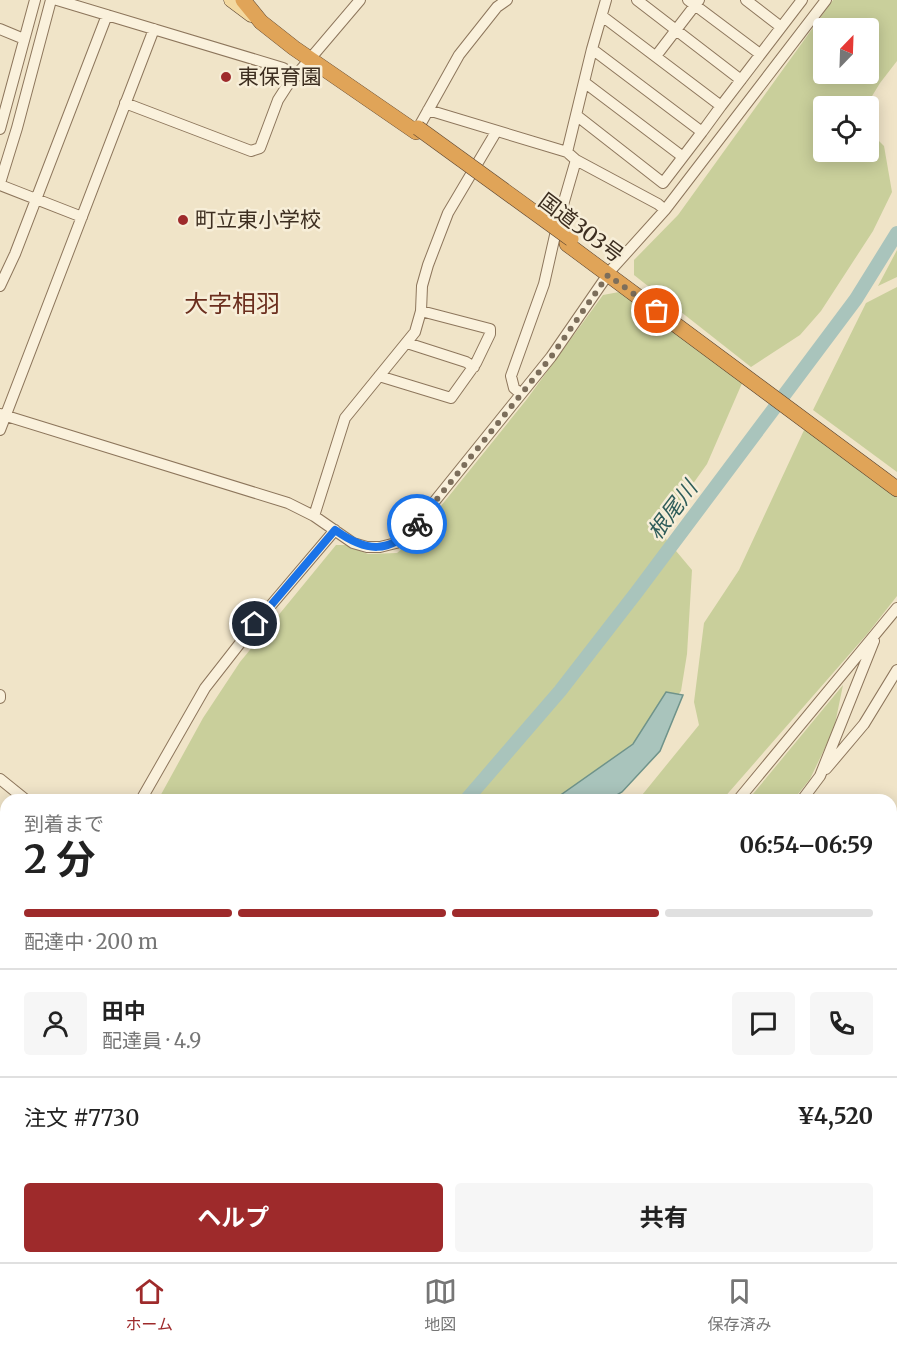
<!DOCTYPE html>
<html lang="ja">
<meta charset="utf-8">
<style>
body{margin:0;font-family:Merriweather,"Noto Sans JP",serif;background:#f6f6f6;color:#222;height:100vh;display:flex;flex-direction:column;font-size:22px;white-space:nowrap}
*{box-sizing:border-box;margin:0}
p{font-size:20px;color:#767676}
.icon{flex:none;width:33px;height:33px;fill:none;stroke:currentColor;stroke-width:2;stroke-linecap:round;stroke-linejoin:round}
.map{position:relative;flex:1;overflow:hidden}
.details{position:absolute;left:0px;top:794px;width:897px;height:470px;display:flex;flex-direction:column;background:#fff;border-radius:18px 18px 0 0;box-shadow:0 3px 15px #0003}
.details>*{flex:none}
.needle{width:39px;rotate:23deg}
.buttons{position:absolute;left:813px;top:18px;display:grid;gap:12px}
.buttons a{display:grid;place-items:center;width:66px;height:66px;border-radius:6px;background:#fff;box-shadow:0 3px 15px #0003;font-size:30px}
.pin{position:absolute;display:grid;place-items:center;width:51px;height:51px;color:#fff;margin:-26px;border:3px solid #fff;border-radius:50%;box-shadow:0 2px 6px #0007}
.courier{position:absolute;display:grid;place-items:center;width:60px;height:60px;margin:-30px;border:4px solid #1a73e8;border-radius:50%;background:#fff;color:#222;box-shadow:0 2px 8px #0007}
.summary em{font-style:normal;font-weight:700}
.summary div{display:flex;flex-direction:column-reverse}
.summary{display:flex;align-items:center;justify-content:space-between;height:102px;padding:0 24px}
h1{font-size:39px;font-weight:700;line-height:45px}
.bar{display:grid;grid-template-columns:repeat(4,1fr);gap:9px 6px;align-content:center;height:72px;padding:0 24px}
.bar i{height:8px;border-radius:4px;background:#e0e0e0}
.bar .on{background:#9e2a2b}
.bar p{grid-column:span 4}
.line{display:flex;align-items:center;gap:15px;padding:0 24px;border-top:2px solid #e0e0e0}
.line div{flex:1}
.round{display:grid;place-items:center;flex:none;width:63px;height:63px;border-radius:6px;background:#f6f6f6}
.button{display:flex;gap:12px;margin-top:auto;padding:12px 24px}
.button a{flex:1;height:69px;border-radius:6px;background:#9e2a2b;color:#fff;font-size:24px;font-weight:700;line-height:69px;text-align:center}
.button a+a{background:#f6f6f6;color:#222}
.menu{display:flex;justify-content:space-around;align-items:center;height:84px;border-top:2px solid #e0e0e0;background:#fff;font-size:16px;color:#767676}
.menu a{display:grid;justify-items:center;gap:3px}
.menu .on{color:#9e2a2b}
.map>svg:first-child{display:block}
.farmland{fill:#e6deb5}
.green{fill:#c9cf9b;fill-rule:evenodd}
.water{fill:#a9c4bc;stroke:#6f938a;stroke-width:1.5}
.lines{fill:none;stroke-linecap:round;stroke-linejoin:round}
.river{stroke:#a9c4bc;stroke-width:14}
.minor-casing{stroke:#8d765c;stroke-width:12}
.major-casing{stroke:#5b4430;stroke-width:15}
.highway-casing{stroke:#5b4430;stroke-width:16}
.minor{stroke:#faf1dc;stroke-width:10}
.major{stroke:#f3d9a0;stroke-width:14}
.highway{stroke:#e0a458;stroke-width:15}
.highway-bridge-casing{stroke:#5b4430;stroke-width:16;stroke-linecap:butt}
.highway-bridge{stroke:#e0a458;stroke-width:15}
.done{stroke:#7c6e5b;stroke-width:6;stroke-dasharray:0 10.8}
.route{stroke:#1a73e8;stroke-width:8}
.poi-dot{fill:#9e2a2b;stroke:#f7eed8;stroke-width:2}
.labels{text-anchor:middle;stroke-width:5;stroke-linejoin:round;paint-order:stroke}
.poi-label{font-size:21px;fill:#3d2e20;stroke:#f7eed8;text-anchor:start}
.street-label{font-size:21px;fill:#3d2e20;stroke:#f7eed8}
.water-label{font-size:22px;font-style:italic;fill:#2f5d5a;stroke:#f7eed8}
.quarter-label{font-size:24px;fill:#6b2e1e;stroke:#f7eed8}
</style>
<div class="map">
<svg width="897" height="1262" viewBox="0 0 897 1262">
<rect width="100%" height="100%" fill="#f0e4c8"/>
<!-- farmland -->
<path class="farmland" d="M 897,1179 L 897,1262 L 874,1262 L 875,1257 L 891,1257 L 891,1185 Z
M 591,1257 L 681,1257 L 676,1262 L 586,1262 Z
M 693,1257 L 731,1257 L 733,1260 L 731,1262 L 689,1262 Z
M 737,1257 L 781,1257 L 776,1262 L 743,1262 Z
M 790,1257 L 851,1257 L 852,1262 L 785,1262 Z"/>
<!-- green -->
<path class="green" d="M 833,0 L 897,0 L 897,61 L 880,83 L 866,106 L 824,106 L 824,152 L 868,152 L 869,137 L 873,135 L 884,146 L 892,192 L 873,231 L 821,311 L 800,335 L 751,367 L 634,275 L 634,260 L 678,215 ZM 824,28 L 868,28 L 868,74 L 824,74 Z
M 897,250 L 897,277 L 878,286 Z
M 897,287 L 897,472 L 813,410 L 866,303 Z
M 619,292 L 743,381 L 707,464 L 670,516 L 666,539 L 692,570 L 687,654 L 681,691 L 628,760 L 587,799 L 158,800 L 203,718 L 240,662 L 336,545 L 346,545 L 368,554 L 397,553 L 416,537 L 527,399 L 603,295 Z
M 805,428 L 897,497 L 897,596 L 868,633 L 723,799 L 638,800 L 699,725 L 694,702 L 704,623 L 739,570 Z
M 843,685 L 834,729 L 810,779 L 794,799 L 748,800 Z
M 6,1047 L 6,1128 L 0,1132 L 0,1053 Z
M 68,1257 L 187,1257 L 178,1262 L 65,1262 Z"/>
<!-- water -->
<path class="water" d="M 666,692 L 683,695 L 660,751 L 622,792 L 610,799 L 555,799 L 633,744 Z
M 6,1131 L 6,1186 L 0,1189 L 0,1135 Z
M 6,1253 L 6,1257 L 41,1257 L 35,1262 L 0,1262 L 0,1257 Z"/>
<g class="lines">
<!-- river -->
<path class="river" d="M 466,800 L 560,691 L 636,593 L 856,299 L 897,233
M 891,1172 L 897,1167
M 0,1218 L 6,1214
M 856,1257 L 857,1262"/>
<defs>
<path id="minor" d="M 57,0 L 283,68 L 297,76
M 606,0 L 592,49 L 567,152 L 576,160 L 658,204 L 665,210
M 637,0 L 741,80
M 688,0 L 760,54
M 746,0 L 781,27
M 602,16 L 721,106 L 702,132
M 0,29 L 24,39
M 656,56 L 699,0
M 584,82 L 683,157
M 125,103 L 251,151 L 260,148 L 278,100 L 287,86 L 360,0
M 721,106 L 802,0
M 428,110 L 567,152
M 576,115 L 663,183 L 702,132 L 592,49
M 0,129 L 35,0
M 416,132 L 459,55 L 497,7 L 507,0
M 0,183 L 17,128 L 51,0
M 0,185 L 82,217
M 0,286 L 15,254 L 107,15
M 407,343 L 466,362 L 474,367
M 379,376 L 451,398 L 476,363 L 490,334 L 490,329 L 421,311
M 521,394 L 514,388 L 511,376 L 544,284 L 558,222 L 576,160
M 0,414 L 288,503 L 314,516 L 353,543 L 367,547 L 380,547 L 396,543 L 409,533 L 551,357 L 611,270 L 665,210 L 826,0
M 0,430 L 154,29
M 314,516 L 345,418 L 415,332 L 421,311 L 422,286 L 428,265 L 448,213 L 496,132
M 0,695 L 0,698
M 826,769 L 864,724 L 897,670
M 0,779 L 26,800
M 141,800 L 205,688 L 255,624 L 335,530
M 738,800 L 897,608
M 802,800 L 820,776 L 874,641
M 891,862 L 897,863
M 0,990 L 6,983
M 891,994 L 897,970
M 0,1010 L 6,1002
M 0,1025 L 6,1018
M 891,1090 L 897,1094
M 368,1257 L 371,1262
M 734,1257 L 739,1262
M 200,1262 L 210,1257
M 270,1262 L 270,1257
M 576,1262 L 580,1257
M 682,1262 L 687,1257"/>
<path id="major" d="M 231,0 L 251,15
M 891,1161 L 897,1156
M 782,1262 L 787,1257"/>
<path id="highway" d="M 243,0 L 261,22 L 294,48 L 416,132
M 567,244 L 897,489"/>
</defs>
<!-- minor casing -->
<use href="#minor" class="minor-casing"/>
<!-- major casing -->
<use href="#major" class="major-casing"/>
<!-- highway casing -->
<use href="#highway" class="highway-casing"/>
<!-- minor -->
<use href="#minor" class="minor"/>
<!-- major -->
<use href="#major" class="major"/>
<!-- highway -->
<use href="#highway" class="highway"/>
<defs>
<path id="highway-bridge" d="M 418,128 L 571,239"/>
</defs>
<!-- highway-bridge casing -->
<use href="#highway-bridge" class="highway-bridge-casing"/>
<!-- highway-bridge -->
<use href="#highway-bridge" class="highway-bridge"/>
</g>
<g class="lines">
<!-- done -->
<path class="done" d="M 417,524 L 551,357 L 608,275 L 657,311"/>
<!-- route -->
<path class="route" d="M 255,624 L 335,530 C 366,552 389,555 417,524"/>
</g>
<!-- markers -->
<g class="poi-dot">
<circle cx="226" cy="77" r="6"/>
<circle cx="183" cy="220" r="6"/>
</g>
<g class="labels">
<!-- poi labels -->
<g class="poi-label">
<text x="238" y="84">東保育園</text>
<text x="195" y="227">町立東小学校</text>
</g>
<!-- street labels -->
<g class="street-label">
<text transform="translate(581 228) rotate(37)" y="7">国道303号</text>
</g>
<!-- water labels -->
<g class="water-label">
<text transform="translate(672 510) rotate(-53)" y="8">根尾川</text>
</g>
<!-- quarter labels -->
<g class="quarter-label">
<text x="232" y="312">大字相羽</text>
</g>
</g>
</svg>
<div class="buttons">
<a><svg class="needle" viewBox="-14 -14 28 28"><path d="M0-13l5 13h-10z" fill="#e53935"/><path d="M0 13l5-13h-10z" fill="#767676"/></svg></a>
<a><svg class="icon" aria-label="locate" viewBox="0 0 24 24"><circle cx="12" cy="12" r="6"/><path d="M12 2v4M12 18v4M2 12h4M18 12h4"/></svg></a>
</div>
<div class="pin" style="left:657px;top:311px;background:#ea580c"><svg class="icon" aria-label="bag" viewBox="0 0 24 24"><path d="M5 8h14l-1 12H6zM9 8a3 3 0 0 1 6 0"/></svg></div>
<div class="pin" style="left:255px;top:624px;background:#1f2937"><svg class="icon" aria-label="home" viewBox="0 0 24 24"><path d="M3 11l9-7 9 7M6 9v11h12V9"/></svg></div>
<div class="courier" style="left:417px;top:524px"><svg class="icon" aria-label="bike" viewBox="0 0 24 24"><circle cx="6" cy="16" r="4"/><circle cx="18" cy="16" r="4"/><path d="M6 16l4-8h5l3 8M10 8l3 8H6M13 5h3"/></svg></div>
<section class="details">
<div class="summary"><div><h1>2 分</h1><p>到着まで</p></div><em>06:54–06:59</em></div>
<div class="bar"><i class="on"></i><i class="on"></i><i class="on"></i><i></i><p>配達中 · 200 m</p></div>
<div class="line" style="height:108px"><a class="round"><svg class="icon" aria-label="person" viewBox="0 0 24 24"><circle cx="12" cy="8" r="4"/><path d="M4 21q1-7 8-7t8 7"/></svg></a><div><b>田中</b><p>配達員 · 4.9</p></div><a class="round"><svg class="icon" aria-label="chat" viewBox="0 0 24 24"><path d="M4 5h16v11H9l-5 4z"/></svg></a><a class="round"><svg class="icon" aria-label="phone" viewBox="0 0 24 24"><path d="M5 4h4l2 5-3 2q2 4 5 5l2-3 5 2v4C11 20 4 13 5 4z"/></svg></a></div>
<div class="line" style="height:78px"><div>注文 #7730</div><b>¥4,520</b></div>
<div class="button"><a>ヘルプ</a><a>共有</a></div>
</section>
</div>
<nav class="menu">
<a class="on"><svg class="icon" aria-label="home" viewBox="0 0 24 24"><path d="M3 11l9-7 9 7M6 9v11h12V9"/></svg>ホーム</a>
<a><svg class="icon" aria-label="map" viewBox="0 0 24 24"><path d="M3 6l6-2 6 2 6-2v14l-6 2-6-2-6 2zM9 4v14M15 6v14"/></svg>地図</a>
<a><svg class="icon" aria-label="saved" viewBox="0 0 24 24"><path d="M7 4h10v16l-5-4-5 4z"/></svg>保存済み</a>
</nav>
